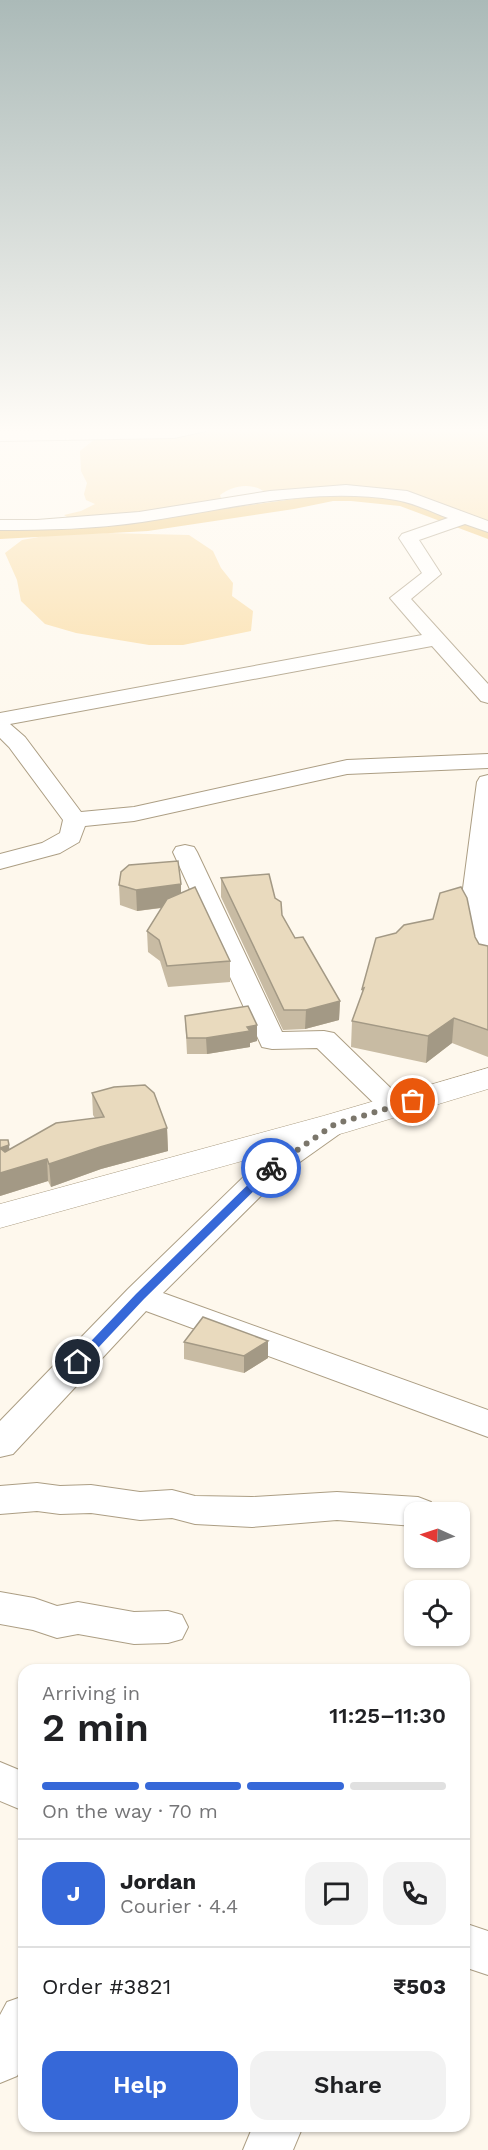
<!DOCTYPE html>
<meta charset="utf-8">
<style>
body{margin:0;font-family:"Work Sans",sans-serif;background:#f2f2f2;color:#202124;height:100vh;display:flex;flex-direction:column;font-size:22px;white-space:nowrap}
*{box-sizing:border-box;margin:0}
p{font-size:20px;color:#757577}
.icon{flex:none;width:33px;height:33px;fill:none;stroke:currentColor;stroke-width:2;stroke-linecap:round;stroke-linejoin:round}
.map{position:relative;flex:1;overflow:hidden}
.panel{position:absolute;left:18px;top:1664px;width:452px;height:468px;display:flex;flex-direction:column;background:#fff;border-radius:18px;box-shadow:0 2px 4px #0004}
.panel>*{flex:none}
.needle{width:39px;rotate:273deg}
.buttons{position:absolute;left:404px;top:1502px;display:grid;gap:12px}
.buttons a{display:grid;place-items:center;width:66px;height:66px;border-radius:12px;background:#fff;box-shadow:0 2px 4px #0004;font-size:30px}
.pin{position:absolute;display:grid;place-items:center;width:51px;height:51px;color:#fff;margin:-26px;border:3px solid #fff;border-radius:50%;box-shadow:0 2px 6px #0007}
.courier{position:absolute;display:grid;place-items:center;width:60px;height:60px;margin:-30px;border:4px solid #3668d8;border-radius:50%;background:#fff;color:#222;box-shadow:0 2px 8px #0007}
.summary em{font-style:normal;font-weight:600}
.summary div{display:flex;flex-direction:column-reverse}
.summary{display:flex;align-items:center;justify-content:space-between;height:102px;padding:0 24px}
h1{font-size:39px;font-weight:600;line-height:45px}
.bar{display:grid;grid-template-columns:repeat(4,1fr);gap:9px 6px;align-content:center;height:72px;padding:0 24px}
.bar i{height:8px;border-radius:4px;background:#e0e0e0}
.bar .on{background:#3668d8}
.bar p{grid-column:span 4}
.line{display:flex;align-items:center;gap:15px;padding:0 24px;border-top:2px solid #e0e0e0}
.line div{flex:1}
.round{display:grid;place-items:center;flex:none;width:63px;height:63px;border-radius:18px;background:#f2f2f2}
.cta{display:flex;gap:12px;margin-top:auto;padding:12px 24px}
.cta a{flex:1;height:69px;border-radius:18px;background:#3668d8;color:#fff;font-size:24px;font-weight:600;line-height:69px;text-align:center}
.cta a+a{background:#f2f2f2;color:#202124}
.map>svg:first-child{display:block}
.green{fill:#fadda6}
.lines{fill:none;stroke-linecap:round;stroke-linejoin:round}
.canal{fill:#efc46f;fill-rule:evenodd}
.minor-casing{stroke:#ac9e84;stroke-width:2}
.primary-casing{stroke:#ac9e84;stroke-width:1}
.minor{fill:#fff;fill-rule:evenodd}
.primary{fill:#fff;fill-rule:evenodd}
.wall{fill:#c8bba3}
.shaded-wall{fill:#a39985}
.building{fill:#e9dabe;stroke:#a39985;stroke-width:1.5}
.route{fill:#3668d8}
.done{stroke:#7b766b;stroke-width:6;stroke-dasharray:0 10.8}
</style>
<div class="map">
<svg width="488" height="2150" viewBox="0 0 488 2150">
<rect width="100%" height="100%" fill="#fef8ed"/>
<!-- green -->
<path class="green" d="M 205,428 L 488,428 L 488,523 C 441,502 392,488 341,486 C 317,486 293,494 271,493 C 265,493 260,488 254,487 C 241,484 230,488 220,495 L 222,501 L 193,507 L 70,519 L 64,515 L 81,511 L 95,504 L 86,500 L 84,494 L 87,483 L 81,471 L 80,451 L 95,439 L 195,431 Z
M 107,533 L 189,535 L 213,551 L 221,568 L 233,583 L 232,596 L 253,611 L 251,631 L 183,645 L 149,645 L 76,633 L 45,624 L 21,601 L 17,580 L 5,553 L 22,540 L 50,535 Z"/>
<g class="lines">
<!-- canal -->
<path class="canal" d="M 333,491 L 403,496 L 488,527 L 488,539 L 400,506 L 351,501 L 333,501 L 294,509 L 148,531 L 0,539 L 0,527 L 148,519 L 294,499 Z"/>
<defs>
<path id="minor" d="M 208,428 L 206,431 L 174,438 L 0,441 L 0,431 Z
M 346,485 L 407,491 L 488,521 L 488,532 L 465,524 L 419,540 L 441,574 L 411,599 L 488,684 L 488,703 L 481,701 L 432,646 L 10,724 L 25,737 L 81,812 L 134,807 L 347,760 L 488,754 L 488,768 L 347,774 L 134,821 L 85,826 L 79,842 L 60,853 L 0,869 L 0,854 L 42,843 L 60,833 L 63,820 L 9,747 L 0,738 L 0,713 L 422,635 L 390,598 L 422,573 L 399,538 L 402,534 L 448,518 C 432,512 414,503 396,500 C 312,486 225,510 142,522 C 95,529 47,530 0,530 L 0,520 L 37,520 L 139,512 L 270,491 Z
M 488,775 L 488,970 L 479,968 L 475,962 L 462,896 L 477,782 L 480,777 Z
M 185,845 L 194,847 L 197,852 L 282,1032 L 324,1031 L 334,1033 L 404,1101 L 409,1107 L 404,1113 L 394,1116 L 384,1113 L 317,1048 L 272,1049 L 262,1047 L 173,852 L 176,847 Z
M 335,1115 L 345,1118 L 350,1124 L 345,1130 L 283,1174 L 163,1293 L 488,1410 L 488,1437 L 146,1311 L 13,1454 L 0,1457 L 0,1421 L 128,1289 L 261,1160 L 325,1118 Z
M 37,1483 L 60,1486 L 91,1485 L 140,1492 L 172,1490 L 195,1496 L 252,1497 L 337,1492 L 418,1497 L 431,1502 L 437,1512 L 414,1512 L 414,1526 L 337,1520 L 252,1527 L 195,1524 L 172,1518 L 140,1520 L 91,1513 L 60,1514 L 37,1511 L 0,1514 L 0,1486 Z
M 0,1592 L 34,1598 L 57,1606 L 78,1602 L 134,1612 L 168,1611 L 182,1615 L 188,1627 L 182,1639 L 168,1643 L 134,1644 L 78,1634 L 57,1638 L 33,1630 L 0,1624 Z
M 0,1762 L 24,1772 L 24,1811 L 0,1801 Z
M 464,1923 L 488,1931 L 488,1975 L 464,1967 Z
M 24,1996 L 24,2064 L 17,2076 L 0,2083 L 0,2015 L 7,2002 Z
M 253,2126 L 303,2126 L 293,2150 L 243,2150 Z"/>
<path id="primary" d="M 488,1068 L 488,1089 L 347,1132 L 0,1228 L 0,1204 L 323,1116 Z"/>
</defs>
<!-- minor casing -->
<use href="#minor" class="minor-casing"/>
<!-- primary casing -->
<use href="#primary" class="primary-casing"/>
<!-- minor -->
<use href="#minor" class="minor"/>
<!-- primary -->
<use href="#primary" class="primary"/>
</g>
<!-- wall -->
<path class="wall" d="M 221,878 L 275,898 L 282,915 L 295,938 L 340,1001 L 339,1020 L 305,1029 L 283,1030 L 221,897 Z
M 181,884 L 181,893 L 230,961 L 230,982 L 168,987 L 160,961 L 148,952 L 147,931 L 162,908 L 137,911 L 120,905 L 119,885 Z
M 475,937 L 479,944 L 488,946 L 488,1057 L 452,1043 L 426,1063 L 351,1047 L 352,1021 L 362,994 L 362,989 Z
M 185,1016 L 257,1025 L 257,1041 L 250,1043 L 250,1047 L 207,1054 L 187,1054 Z
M 92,1093 L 167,1128 L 168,1151 L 101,1169 L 51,1187 L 48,1181 L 0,1196 L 0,1140 L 9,1149 L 95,1118 L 93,1115 Z
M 268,1341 L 268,1358 L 244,1373 L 184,1359 L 184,1342 Z"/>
<!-- shaded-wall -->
<path class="shaded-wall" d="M 181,884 L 181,905 L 137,911 L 136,890 Z
M 340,1001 L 339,1020 L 305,1029 L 306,1010 Z
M 454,1018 L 452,1043 L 426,1063 L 428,1036 Z
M 257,1025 L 257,1041 L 250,1043 L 250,1047 L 207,1054 L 206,1038 Z
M 167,1128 L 168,1151 L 101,1169 L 51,1187 L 49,1164 L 100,1147 Z
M 9,1145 L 11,1168 L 0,1148 Z
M 47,1159 L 48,1181 L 0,1196 L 0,1173 Z
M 268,1341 L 268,1358 L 244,1373 L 244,1356 Z"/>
<!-- building -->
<path class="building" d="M 178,861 L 181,884 L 136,890 L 119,885 L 121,872 L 129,865 Z
M 269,874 L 275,898 L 281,902 L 282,915 L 295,938 L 303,937 L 340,1001 L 306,1010 L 284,1010 L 221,878 Z
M 195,887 L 230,961 L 167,966 L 159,940 L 147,931 L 167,899 Z
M 461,887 L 467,898 L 475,937 L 479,944 L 488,946 L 488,1030 L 454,1018 L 428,1036 L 352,1021 L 364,988 L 362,989 L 376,938 L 396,933 L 404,925 L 433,919 L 440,893 Z
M 248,1006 L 257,1025 L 247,1027 L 250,1031 L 206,1038 L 187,1038 L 185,1016 Z
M 145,1085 L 154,1093 L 167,1128 L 100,1147 L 49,1164 L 47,1159 L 0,1173 L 0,1140 L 8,1140 L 9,1145 L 0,1148 L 5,1152 L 56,1123 L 104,1117 L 92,1093 L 114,1087 Z
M 203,1317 L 268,1341 L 244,1356 L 184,1342 Z"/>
<!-- sky -->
<linearGradient id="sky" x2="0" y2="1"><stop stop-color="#abbab8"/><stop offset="0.59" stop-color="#fffcf7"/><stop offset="1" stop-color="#fffcf7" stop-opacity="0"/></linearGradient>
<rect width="488" height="729" fill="url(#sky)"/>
<!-- route -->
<path class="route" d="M 271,1164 L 275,1165 L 275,1170 L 144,1299 L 82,1365 L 74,1365 L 74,1359 L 136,1294 L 268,1165 Z"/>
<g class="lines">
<!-- done -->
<path class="done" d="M 271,1168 L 335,1124 L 413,1101"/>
</g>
</svg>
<div class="buttons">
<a><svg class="needle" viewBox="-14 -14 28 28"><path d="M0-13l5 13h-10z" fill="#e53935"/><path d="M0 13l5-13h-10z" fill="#757577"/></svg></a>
<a><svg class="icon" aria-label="locate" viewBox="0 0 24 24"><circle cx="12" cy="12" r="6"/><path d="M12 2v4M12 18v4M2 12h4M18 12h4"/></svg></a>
</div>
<div class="pin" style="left:413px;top:1101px;background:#ea580c"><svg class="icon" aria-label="bag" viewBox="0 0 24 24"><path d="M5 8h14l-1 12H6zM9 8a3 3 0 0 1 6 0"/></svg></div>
<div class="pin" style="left:78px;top:1362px;background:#1f2937"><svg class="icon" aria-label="home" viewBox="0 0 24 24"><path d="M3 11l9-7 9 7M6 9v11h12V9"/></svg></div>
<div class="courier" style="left:271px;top:1168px"><svg class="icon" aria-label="bike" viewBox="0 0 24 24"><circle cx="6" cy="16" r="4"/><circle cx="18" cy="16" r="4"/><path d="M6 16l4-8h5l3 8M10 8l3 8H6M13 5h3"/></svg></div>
<section class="panel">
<div class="summary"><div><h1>2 min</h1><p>Arriving in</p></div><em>11:25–11:30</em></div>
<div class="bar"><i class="on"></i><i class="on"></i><i class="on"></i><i></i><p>On the way · 70 m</p></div>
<div class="line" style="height:108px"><b class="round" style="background:#3668d8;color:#fff">J</b><div><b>Jordan</b><p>Courier · 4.4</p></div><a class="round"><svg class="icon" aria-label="chat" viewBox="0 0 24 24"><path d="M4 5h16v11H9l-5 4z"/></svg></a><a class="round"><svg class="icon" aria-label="phone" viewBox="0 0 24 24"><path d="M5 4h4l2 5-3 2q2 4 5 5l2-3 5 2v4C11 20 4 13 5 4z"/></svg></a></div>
<div class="line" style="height:78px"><div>Order #3821</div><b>₹503</b></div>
<div class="cta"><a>Help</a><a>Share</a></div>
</section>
</div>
